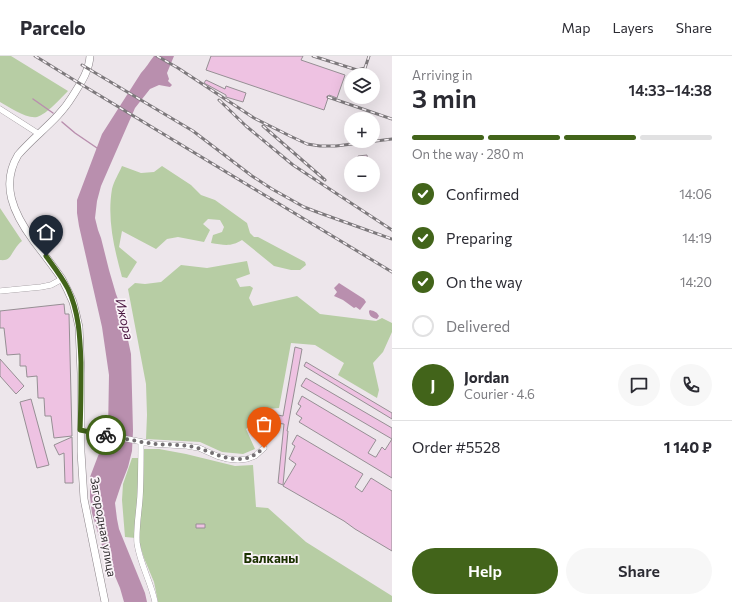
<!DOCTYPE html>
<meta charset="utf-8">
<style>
body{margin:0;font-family:Commissioner,sans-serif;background:#f7f7f7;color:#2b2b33;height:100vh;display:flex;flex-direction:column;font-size:15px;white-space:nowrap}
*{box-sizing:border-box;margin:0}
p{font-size:13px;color:#7c7c81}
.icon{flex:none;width:22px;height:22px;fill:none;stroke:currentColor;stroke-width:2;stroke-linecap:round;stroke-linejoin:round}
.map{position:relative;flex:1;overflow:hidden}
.details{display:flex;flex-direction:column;background:#fff;width:340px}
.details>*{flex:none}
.fabs{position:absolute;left:344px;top:12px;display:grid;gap:8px}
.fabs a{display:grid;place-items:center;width:36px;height:36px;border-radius:50%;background:#fff;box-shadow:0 4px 16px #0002;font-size:20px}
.pin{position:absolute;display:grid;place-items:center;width:34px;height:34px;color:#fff;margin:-41px -17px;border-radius:50% 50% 50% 0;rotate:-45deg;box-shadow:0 0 4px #0007}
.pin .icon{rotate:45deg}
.courier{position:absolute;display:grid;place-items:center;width:40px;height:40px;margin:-20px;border:3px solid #42641a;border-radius:50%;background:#fff;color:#222;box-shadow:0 1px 5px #0007}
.overview em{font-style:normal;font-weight:600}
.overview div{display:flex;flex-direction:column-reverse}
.overview{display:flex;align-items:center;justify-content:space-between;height:68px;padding:0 20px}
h1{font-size:26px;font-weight:600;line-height:30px}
.bar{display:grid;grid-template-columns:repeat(4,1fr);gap:6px 4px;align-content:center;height:48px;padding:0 20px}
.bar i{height:5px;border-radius:3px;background:#e1e1e2}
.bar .active{background:#42641a}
.bar p{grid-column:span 4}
.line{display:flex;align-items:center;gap:10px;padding:0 20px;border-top:1px solid #e1e1e2}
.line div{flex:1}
.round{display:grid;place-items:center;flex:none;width:42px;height:42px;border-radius:21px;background:#f7f7f7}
ol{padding:0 20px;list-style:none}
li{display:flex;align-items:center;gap:12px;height:44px}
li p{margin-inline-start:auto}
li .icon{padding:4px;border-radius:50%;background:#42641a;color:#fff;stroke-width:4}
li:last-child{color:#7c7c81}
li i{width:22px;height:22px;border:2px solid #e1e1e2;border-radius:50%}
.button{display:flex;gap:8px;margin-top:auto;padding:8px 20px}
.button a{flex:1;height:46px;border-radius:24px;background:#42641a;color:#fff;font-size:16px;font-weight:600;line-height:46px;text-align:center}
.button a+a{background:#f7f7f7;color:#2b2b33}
header{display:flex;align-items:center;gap:24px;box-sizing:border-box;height:56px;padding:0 20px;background:#fff;border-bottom:1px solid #e1e1e2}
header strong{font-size:19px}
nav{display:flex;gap:22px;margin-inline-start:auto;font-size:14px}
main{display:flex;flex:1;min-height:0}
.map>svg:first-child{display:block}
.green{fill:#b7cda4}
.water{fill:#b98fae}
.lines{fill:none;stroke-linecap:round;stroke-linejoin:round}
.stream{stroke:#b98fae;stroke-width:1.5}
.building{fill:#eec2e2;stroke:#968f94}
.minor-casing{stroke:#8a8388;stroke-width:6}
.major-casing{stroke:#8a8388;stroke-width:8}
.minor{stroke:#fff;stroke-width:5.5}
.major{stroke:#fff;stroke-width:7}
.rail-casing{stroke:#7d797c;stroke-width:3}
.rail{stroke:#faf3f8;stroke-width:1.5;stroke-dasharray:4.5;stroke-linecap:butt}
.done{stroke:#736f72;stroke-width:4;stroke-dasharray:0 7.2}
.route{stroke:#42641a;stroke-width:5}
.labels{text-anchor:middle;stroke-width:3.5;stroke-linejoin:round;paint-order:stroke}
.street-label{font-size:12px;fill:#322f31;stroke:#faf3f8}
.water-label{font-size:13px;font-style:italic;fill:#4a1640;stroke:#faf3f8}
.neighbourhood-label{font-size:13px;font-weight:bold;fill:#1b3100;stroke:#faf3f8}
</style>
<header>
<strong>Parcelo</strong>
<nav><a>Map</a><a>Layers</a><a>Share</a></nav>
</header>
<main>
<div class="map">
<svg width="392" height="546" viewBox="0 0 392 546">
<rect width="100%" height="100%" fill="#ede6eb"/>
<!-- green -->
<path class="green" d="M 0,0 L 11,0 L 68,35 C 61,42 47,58 37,61 C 26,63 9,51 0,46 Z
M 122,110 L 141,117 L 154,116 L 162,110 L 191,129 L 201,139 L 215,144 L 247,167 L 250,177 L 254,181 L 258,181 L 305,206 L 306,209 L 300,214 L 291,214 L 274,210 L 242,184 C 231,191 224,189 211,187 L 213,179 L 222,176 L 224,171 L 220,164 L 208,163 L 203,168 L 210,174 L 204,186 L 178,181 L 167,183 L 156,193 L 122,175 L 119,191 L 137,206 L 127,222 L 122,221 C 114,192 107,163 112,133 C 114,125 119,117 122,110 Z
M 0,152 L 22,185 C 19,187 17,190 15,193 C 10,200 10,205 0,204 Z
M 247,205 L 250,218 L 236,223 L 240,231 L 250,230 L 253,232 L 249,242 L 253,250 L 297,240 L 320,258 L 376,265 L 382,262 L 392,267 L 392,276 L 383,296 L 373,307 L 379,334 L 377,342 L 338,319 L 344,307 L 315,289 L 291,287 L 279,352 L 267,353 L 262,361 L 246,373 L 255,393 L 243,398 L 222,396 L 200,386 L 146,383 L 147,359 L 146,328 L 128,233 L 135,227 L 145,228 L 161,226 L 181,209 L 207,212 Z
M 143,393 L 159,393 L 186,398 L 235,410 L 253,409 L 256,451 L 268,452 L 306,486 L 392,540 L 392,546 L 158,546 L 154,526 L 144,502 L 139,486 L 138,473 Z
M 132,402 L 139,402 L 136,482 L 125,481 L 122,444 L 123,428 Z"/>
<!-- water -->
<path class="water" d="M 154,0 L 174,0 L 167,17 L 169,23 L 168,25 L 172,29 L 170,31 L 159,29 L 150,33 L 135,52 L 101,130 L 97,145 L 95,162 L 98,174 L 101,182 L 109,214 L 116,238 L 121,251 L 131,298 L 133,375 L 132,395 L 128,411 L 121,429 L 115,447 L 117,463 L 119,473 L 145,537 L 147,546 L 124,546 L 120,532 L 101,487 L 92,457 L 90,441 L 90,421 L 98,400 L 102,392 L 108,376 L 109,319 L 102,271 L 79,170 L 77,157 L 77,144 L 102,78 L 141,17 C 146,12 149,6 154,0 Z
M 339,227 L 364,243 L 366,246 L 360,254 L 356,251 L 354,252 L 343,244 L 334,240 L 337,236 L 334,232 Z
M 370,254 C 374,255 377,256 379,260 L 377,263 C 372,262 369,260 369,255 Z"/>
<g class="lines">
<!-- stream -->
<path class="stream" d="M 33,43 L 53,57
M 62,66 L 75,77 L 97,92"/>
</g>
<!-- building -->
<path class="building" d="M 211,0 L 303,0 L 301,4 L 345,19 L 337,42 L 329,39 L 324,54 L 206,14 Z
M 206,24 L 225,33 L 226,30 L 246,37 L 243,46 L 226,41 L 226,39 L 204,27 Z
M 367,99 L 368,107 L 359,107 L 358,100 Z
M 64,248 L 65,258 L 69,258 L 72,380 L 54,382 L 51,360 L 45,360 L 44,342 L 38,342 L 37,320 L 27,321 L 26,310 L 20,310 L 20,298 L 7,299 L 4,272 L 0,272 L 0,255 Z
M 295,291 L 302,293 L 287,375 L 288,375 L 283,429 L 278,427 L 284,368 L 275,367 L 272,362 L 272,358 L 283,360 Z
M 0,303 L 24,330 L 16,338 L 0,320 Z
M 306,306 L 392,357 L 392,363 L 304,310 Z
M 306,322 L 392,372 L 392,422 L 299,366 L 302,362 L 296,358 L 301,350 L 298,348 L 302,340 L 376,384 L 368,397 L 375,401 L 376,401 L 382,391 L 385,394 L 392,383 L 301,330 Z
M 31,343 L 49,409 L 37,412 L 20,346 Z
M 297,379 L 363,418 L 355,431 L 362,436 L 371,422 L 392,435 L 392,495 L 355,473 L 344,465 L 283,430 L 296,408 L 289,403 L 295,390 L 292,388 Z
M 72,381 L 73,427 L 65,427 L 64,397 L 59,399 L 54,389 Z
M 196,468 L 205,468 L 205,472 L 196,472 Z"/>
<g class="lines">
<defs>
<path id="minor" d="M 0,53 L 39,78
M 0,235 L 41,231 L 51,229 L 62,223
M 81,374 L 153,388 L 187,390 L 199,392 L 217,400 L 228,403 L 238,404 L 247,403 L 255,400 L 264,392
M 141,386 C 141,404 141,423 140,441 C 139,456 136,472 137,487 C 140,508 151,526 155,546"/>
<path id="major" d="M 90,0 C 89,16 80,28 72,41 C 58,64 35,79 18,99 C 0,129 14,158 33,184 C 43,197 53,210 62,223 L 68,235 L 73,246 L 76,258 L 79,271 L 81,317 L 81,396 L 84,443 L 105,546"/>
</defs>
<!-- minor casing -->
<use href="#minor" class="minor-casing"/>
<!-- major casing -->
<use href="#major" class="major-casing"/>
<!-- minor -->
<use href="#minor" class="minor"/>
<!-- major -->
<use href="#major" class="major"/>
<defs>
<path id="rail" d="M 35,0 L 74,24 L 392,216
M 157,0 L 178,12 L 254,62 L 290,80 L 307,88 L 320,90 L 336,90 L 392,83
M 313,0 L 357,14 L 365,12 L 369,0
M 82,9 L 193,75 L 252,120 L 272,133 L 304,151 L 317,156 L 392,183
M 328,41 L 392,63
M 219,44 L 246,70 L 293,109 L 392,174
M 263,70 L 325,124"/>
</defs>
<!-- rail casing -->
<use href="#rail" class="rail-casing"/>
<!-- rail -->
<use href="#rail" class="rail"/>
</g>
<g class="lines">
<!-- done -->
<path class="done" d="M 106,379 C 122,382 139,386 155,388 C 169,389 184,388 198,392 C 212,396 224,404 240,403 C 250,403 256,398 264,392"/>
<!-- route -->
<path class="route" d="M 46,200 C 54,211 62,221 68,233 C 79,256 80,281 81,306 C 81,329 81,352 80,374 L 106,379"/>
</g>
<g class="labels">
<!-- street labels -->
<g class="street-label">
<text transform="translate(103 471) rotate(80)" y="4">Загородная улица</text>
</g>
<!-- water labels -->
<g class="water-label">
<text transform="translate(125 263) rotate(77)" y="5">Ижора</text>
</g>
<!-- neighbourhood labels -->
<g class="neighbourhood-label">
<text x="271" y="507">Балканы</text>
</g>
</g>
</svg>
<div class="fabs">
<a><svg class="icon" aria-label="layers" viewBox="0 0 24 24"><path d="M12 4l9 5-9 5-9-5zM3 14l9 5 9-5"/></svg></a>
<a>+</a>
<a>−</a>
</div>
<div class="pin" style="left:264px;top:392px;background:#ea580c"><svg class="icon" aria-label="bag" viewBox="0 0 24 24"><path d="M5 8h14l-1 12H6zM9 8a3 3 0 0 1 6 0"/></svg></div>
<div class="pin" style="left:46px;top:200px;background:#1f2937"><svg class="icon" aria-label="home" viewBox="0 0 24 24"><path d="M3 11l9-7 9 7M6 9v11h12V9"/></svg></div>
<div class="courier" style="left:106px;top:379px"><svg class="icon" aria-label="bike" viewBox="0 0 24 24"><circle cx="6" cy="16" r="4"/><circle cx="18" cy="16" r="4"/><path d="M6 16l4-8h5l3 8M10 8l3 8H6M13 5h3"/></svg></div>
</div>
<section class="details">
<div class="overview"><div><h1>3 min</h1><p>Arriving in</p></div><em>14:33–14:38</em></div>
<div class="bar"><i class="active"></i><i class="active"></i><i class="active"></i><i></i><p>On the way · 280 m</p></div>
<ol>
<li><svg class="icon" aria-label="check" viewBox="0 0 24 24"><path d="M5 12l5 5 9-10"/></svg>Confirmed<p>14:06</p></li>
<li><svg class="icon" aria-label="check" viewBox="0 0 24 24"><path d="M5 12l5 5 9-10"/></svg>Preparing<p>14:19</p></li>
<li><svg class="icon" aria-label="check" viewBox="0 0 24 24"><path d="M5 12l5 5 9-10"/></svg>On the way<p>14:20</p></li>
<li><i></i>Delivered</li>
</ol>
<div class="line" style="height:72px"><b class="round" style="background:#42641a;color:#fff">J</b><div><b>Jordan</b><p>Courier · 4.6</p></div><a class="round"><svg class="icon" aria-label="chat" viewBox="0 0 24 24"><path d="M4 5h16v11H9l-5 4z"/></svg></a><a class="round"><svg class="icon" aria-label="phone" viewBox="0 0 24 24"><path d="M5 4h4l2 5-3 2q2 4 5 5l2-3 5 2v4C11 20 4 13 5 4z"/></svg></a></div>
<div class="line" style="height:52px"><div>Order #5528</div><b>1 140 ₽</b></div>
<div class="button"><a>Help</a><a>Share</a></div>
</section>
</main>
